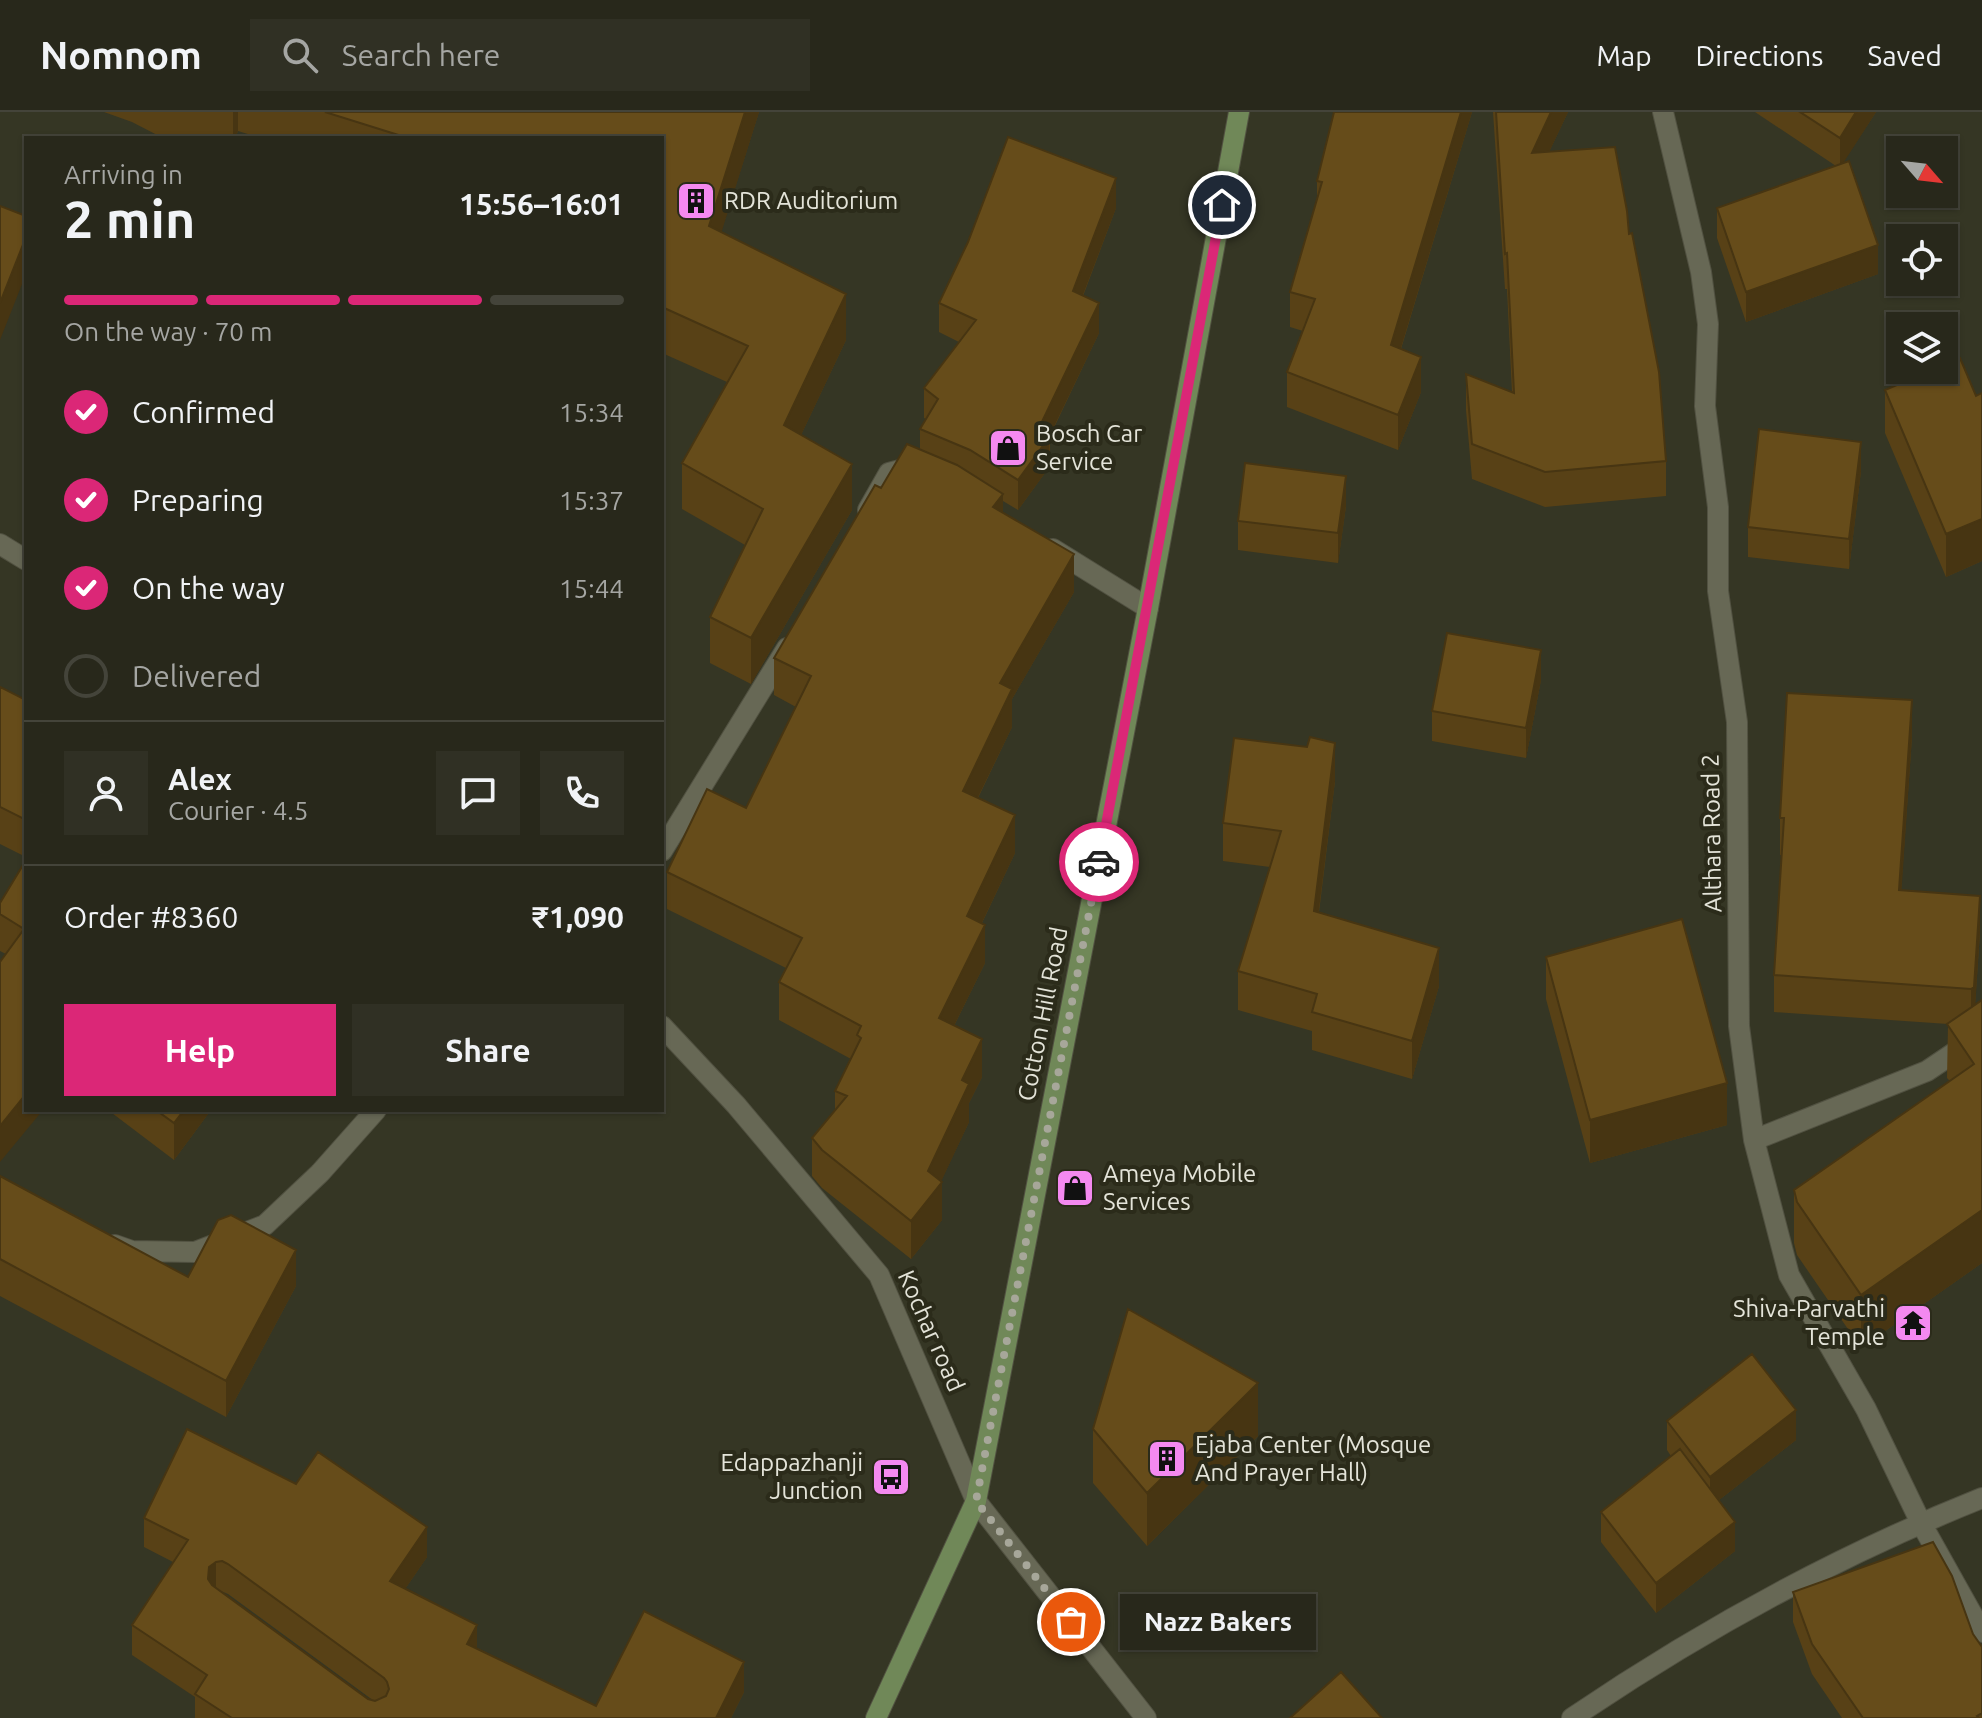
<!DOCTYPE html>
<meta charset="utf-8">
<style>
body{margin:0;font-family:Ubuntu,sans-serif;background:#303024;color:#f1f3f6;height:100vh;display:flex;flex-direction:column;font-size:30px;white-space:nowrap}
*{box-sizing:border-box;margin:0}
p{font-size:26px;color:#a5a6a3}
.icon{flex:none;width:44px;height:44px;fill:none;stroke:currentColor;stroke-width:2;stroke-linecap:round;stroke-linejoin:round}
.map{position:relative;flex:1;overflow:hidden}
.details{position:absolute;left:24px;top:24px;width:640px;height:976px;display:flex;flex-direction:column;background:#28281b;border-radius:0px;box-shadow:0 2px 6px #0004,0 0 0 2px #44443a}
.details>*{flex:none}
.needle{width:52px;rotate:118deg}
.tools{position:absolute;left:1886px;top:24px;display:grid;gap:16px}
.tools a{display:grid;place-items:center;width:72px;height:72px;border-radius:0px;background:#28281b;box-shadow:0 2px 6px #0004,0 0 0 2px #44443a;font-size:40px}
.pin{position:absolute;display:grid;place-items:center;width:68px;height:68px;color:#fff;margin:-34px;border:4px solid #fff;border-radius:50%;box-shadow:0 2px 8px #0007}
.courier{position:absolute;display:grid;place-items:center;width:80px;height:80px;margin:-40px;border:6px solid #db2777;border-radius:50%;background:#fff;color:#222;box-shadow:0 2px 10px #0007}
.bubble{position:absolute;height:56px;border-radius:0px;background:#28281b;box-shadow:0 2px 6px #0004,0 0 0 2px #44443a;font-size:26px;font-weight:700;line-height:56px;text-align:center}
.head em{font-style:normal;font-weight:700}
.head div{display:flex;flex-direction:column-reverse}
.head{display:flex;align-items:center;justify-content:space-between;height:136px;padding:0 40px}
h1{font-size:52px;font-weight:700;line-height:60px}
.bar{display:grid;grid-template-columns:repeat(4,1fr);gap:12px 8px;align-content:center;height:96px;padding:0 40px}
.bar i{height:10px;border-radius:6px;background:#44443a}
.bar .on{background:#db2777}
.bar p{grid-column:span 4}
.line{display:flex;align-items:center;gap:20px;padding:0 40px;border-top:2px solid #44443a}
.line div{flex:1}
.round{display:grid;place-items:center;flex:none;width:84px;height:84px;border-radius:0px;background:#303024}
ol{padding:0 40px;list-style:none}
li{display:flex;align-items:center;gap:24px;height:88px}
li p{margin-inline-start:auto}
li .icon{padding:8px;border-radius:50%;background:#db2777;color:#fff;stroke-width:4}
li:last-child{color:#a5a6a3}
li i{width:44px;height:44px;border:4px solid #44443a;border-radius:50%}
.cta{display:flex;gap:16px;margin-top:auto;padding:16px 40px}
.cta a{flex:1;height:92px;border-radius:0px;background:#db2777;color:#fff;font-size:32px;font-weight:700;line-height:92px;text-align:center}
.cta a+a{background:#303024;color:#f1f3f6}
header{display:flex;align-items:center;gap:48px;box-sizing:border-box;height:112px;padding:0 40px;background:#28281b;border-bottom:2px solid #44443a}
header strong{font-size:38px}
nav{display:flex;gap:44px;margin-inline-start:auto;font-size:28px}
.search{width:560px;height:72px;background:#303024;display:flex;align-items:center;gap:20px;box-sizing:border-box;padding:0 28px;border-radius:0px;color:#a5a6a3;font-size:30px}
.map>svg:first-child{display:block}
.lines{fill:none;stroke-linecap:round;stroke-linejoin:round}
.service-casing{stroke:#515141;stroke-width:22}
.minor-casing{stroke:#515141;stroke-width:22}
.tertiary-casing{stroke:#515141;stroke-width:22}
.secondary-casing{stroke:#515141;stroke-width:22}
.service{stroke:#676855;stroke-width:20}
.minor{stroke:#676855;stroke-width:20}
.tertiary{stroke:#676855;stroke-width:20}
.secondary{stroke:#708858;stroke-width:20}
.wall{fill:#584116;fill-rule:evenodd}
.shaded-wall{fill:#473512}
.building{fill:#664c1a;stroke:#473512;stroke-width:2;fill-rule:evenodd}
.done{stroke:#a7a79a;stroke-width:8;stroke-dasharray:0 14.4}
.route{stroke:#db2777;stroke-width:10}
.labels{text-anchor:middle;stroke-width:8;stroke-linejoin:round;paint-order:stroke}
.poi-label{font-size:24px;fill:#e4e4d9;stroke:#2b2b1a;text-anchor:start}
.street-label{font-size:24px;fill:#e4e4d9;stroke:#2b2b1a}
</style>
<header>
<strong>Nomnom</strong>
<div class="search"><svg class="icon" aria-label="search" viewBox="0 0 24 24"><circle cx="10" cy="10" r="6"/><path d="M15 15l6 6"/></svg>Search here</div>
<nav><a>Map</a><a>Directions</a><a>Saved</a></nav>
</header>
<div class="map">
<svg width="1982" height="1606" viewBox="0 0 1982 1606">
<rect width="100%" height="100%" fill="#353624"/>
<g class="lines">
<defs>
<path id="service" d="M 115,1133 L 132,1139 L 195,1140 L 265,1113 L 320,1061 L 376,998"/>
<path id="minor" d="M 1663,0 L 1701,160 L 1708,212 L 1705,294 L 1718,395 L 1718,479 L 1737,610 L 1739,914 L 1754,1028 L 1789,1163 L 1866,1297 L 1921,1411 L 1982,1520
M 868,398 L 889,361 L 908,356 L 914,359
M 1053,437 L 1148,496
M 662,739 L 787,536
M 1754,1028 L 1927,959 L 1982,922
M 1572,1606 C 1699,1520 1839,1443 1982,1386"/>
<path id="tertiary" d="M 0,432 L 26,448
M 662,914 L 736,993 L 879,1163 L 976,1389 L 1146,1606"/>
<path id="secondary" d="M 876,1606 L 976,1389 L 1148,496 L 1239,0"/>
</defs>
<!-- service casing -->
<use href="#service" class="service-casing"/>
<!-- minor casing -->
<use href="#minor" class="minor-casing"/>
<!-- tertiary casing -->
<use href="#tertiary" class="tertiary-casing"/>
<!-- secondary casing -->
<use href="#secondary" class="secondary-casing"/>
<!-- service -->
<use href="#service" class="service"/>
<!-- minor -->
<use href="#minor" class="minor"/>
<!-- tertiary -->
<use href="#tertiary" class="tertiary"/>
<!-- secondary -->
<use href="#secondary" class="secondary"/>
</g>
<!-- wall -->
<path class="wall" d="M 104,0 L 759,0 L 721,120 L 846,228 L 801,323 L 852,398 L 751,572 L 710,551 L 710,505 L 745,433 L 682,397 L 682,351 L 727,270 L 662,241 L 662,26 L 261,26 L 238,19 L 235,26 L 163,26 L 132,10 Z
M 1472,0 L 1401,237 L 1421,280 L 1398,338 L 1287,295 L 1287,260 L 1303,219 L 1290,215 L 1290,180 L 1317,86 L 1317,69 Z
M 1493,0 L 1568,0 L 1549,40 L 1629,122 L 1666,349 L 1666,384 L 1545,395 L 1472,367 L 1466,298 L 1466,262 L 1512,280 L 1507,177 L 1505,177 Z
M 1755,0 L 1876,0 L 1842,52 L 1878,162 L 1746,210 L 1717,126 L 1717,96 L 1836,54 Z
M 1116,96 L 1083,184 L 1099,221 L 1050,324 L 1050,354 L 1018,398 L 1003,389 L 1003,400 L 1074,480 L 1012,587 L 1012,615 L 978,686 L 1015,741 L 982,811 L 985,851 L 954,914 L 982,965 L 969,991 L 969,1010 L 941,1069 L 942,1108 L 911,1147 L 822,1076 L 812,1064 L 812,1026 L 835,998 L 835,979 L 851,947 L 779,908 L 779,870 L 786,856 L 667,797 L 667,760 L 746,696 L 796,595 L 774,583 L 774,546 L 881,376 L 920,337 L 920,317 L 926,307 L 924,306 L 924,276 L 959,230 L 939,220 L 939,191 Z
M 1885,278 L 1976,284 L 1982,281 L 1982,449 L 1946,465 L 1885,321 Z
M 1861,359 L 1849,457 L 1748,445 L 1748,415 Z
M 1346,394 L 1338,451 L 1238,438 L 1238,409 Z
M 1541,568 L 1526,646 L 1432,629 L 1432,599 Z
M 0,575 L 26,588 L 26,745 L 0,732 Z
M 1912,625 L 1901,779 L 1980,820 L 1975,893 L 1982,888 L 1982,1151 L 1861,1236 L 1797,1143 L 1794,1131 L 1794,1078 L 1950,969 L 1947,966 L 1948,912 L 1774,900 L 1774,863 L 1782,743 L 1780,743 L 1780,706 Z
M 1335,669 L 1319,800 L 1439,874 L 1412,967 L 1312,938 L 1312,919 L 1238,898 L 1238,859 L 1270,755 L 1223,749 L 1223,711 Z
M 26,748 L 26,998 L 6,842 L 0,839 L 0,791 Z
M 1546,845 L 1727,1013 L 1590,1051 L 1546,887 Z
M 108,998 L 211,998 L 174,1048 Z
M 0,1064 L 188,1165 L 296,1174 L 226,1305 L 0,1184 Z
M 1667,1309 L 1796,1328 L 1719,1388 L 1735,1439 L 1656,1501 L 1601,1430 L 1601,1400 L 1671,1344 L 1667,1338 Z
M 1093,1317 L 1258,1324 L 1147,1434 L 1093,1371 Z
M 144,1406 L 427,1445 L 405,1477 L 477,1536 L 596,1594 L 744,1580 L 731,1606 L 195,1606 L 195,1585 L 132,1543 L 132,1513 L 173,1450 L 144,1435 ZM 221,1479 L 228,1482 L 374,1589 L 368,1587 Z
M 1793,1480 L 1973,1522 L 1982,1606 L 1842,1606 L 1812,1562 L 1793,1510 Z"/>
<!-- shaded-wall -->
<path class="shaded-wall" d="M 233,0 L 238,0 L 238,19 L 235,26 L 233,26 Z
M 745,0 L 759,0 L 709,160 L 709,114 Z
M 1461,0 L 1472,0 L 1391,269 L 1391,233 Z
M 1551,0 L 1568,0 L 1532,76 L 1532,41 Z
M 1856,0 L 1876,0 L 1840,56 L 1840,26 Z
M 1116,66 L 1116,96 L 1073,209 L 1073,179 Z
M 26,125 L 26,162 L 0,228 L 0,191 Z
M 1878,133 L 1878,162 L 1746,210 L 1746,180 Z
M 846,182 L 846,228 L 784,359 L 784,313 Z
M 1099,191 L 1099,221 L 1049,325 L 1050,354 L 1018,398 L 1018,368 L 1039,316 Z
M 1421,245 L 1421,280 L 1398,338 L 1398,303 Z
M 1861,330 L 1861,359 L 1849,457 L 1849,427 Z
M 852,352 L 852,398 L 751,572 L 751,526 Z
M 1346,364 L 1346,394 L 1338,451 L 1338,421 Z
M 1003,382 L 1003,419 L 993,395 Z
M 1982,407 L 1982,449 L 1946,465 L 1946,422 Z
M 1074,442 L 1074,480 L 1012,587 L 1012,615 L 963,716 L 963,679 L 1000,571 Z
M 1541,538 L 1541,568 L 1526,646 L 1526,616 Z
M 1912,588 L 1912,625 L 1899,815 L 1899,778 Z
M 1335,631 L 1335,669 L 1314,837 L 1314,799 Z
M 1015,703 L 1015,741 L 967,842 L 967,804 Z
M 1980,784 L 1980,820 L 1974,912 L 1971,914 L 1971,877 Z
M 985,813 L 985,851 L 939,944 L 939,906 Z
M 1439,836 L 1439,874 L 1412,967 L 1412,929 Z
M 982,927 L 982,965 L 969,991 L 969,1010 L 939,1074 L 942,1070 L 942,1108 L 911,1147 L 911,1109 L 928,1059 L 962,968 Z
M 1727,971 L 1727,1013 L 1590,1051 L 1590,1008 Z
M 26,982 L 26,998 L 43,998 L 0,1050 L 0,1014 Z
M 184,998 L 211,998 L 174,1048 L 174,1011 Z
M 1982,1098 L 1982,1151 L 1861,1236 L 1861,1183 Z
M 296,1138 L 296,1174 L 226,1305 L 226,1269 Z
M 1258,1271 L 1258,1324 L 1147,1434 L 1147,1381 Z
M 1796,1298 L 1796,1328 L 1710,1395 L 1710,1365 Z
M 1735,1410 L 1735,1439 L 1656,1501 L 1656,1471 Z
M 427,1415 L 427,1445 L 390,1499 L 390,1469 Z
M 216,1450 L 216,1480 L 208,1467 L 209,1455 Z
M 477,1513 L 477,1543 L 467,1532 Z
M 744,1550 L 744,1580 L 731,1606 L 716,1606 Z"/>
<!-- building -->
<path class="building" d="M 325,0 L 745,0 L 709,114 L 846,182 L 784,313 L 852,352 L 751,526 L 710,505 L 763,397 L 682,351 L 748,234 L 662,195 L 662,26 L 408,26 Z
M 1334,0 L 1461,0 L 1391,233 L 1421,245 L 1398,303 L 1287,260 L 1315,187 L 1290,180 L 1322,70 L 1317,69 Z
M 1496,0 L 1551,0 L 1532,41 L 1615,35 L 1627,99 L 1629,122 L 1632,121 L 1659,260 L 1666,349 L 1545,360 L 1472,332 L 1466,262 L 1514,281 L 1507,141 L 1505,142 Z
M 1800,0 L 1856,0 L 1840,26 Z
M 1008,25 L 1116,66 L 1073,179 L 1099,191 L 1039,316 L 1050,324 L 1018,368 L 970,338 L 920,317 L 938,287 L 924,276 L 976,208 L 939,191 L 968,130 Z
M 1849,49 L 1878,133 L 1746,180 L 1717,96 Z
M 0,94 L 26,104 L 26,125 L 0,191 Z
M 1960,246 L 1976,284 L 1982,281 L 1982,407 L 1946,422 L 1885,278 L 1932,258 L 1944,258 L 1944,253 Z
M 1759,317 L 1861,330 L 1849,427 L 1748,415 Z
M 907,332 L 957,353 L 1003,382 L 993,395 L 1074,442 L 1000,571 L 1012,577 L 963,679 L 1015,703 L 967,804 L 985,813 L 939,906 L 982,927 L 962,968 L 969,972 L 928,1059 L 942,1070 L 911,1109 L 822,1038 L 812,1026 L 847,984 L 835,979 L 861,926 L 857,923 L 861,914 L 779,870 L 802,826 L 667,760 L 707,677 L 746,696 L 811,564 L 774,546 L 875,373 L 881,376 Z
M 1245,351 L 1346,364 L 1338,421 L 1238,409 Z
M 1447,521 L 1541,538 L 1526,616 L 1432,599 Z
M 0,575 L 26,588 L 26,708 L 0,695 Z
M 1787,581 L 1912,588 L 1899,778 L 1980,784 L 1974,875 L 1971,877 L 1774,863 L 1784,706 L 1780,706 Z
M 1310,625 L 1335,631 L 1314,799 L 1439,836 L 1412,929 L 1312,900 L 1317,882 L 1238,859 L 1281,719 L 1223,711 L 1234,626 L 1307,635 Z
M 26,748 L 26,982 L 0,1014 L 0,850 L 24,817 L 0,802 L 0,791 Z
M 1682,807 L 1727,971 L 1590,1008 L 1546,845 Z
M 1982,888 L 1982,1098 L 1861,1183 L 1797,1090 L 1794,1078 L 1974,952 L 1947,912 Z
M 156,998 L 184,998 L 174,1011 Z
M 0,1064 L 188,1165 L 218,1108 L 231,1103 L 296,1138 L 226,1269 L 0,1147 Z
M 1128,1197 L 1258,1271 L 1147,1381 L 1093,1317 Z
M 1752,1242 L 1796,1298 L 1710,1365 L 1667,1309 Z
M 187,1317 L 296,1372 L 318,1340 L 427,1415 L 390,1469 L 477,1513 L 467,1532 L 596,1594 L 644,1499 L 744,1550 L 716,1606 L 232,1606 L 195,1582 L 207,1563 L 132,1513 L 188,1428 L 144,1406 ZM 222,1449 L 228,1452 L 384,1566 L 387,1570 L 389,1577 L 386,1584 L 375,1589 L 368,1587 L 212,1473 L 208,1467 L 209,1455 L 216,1450 Z
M 1680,1337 L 1735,1410 L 1656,1471 L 1601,1400 Z
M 1933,1430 L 1952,1464 L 1973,1522 L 1982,1535 L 1982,1601 L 1977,1604 L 1979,1606 L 1863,1606 L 1812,1532 L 1793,1480 Z
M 1341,1560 L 1382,1606 L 1290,1606 Z"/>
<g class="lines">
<!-- done -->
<path class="done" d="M 1071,1510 L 976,1389 L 1099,750"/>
<!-- route -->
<path class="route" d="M 1099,750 L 1222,93"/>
</g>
<!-- icons -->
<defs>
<symbol id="building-square" viewBox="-11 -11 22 22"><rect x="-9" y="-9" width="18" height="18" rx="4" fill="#f489f0" stroke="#2b2b1a"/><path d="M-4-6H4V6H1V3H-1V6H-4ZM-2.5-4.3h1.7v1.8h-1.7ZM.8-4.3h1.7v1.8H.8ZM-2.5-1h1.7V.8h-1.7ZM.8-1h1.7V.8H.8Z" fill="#111"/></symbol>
<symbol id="shop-square" viewBox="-11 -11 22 22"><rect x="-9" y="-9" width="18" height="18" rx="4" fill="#f489f0" stroke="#2b2b1a"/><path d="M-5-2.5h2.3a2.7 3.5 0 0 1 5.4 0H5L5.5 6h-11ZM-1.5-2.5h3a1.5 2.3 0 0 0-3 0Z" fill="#111"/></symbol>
<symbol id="temple-square" viewBox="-11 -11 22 22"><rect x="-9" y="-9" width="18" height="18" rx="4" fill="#f489f0" stroke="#2b2b1a"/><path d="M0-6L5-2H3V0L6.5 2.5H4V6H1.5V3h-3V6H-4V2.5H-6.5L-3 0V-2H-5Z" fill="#111"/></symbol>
<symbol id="bus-square" viewBox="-11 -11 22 22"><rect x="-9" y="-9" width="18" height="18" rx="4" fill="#f489f0" stroke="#2b2b1a"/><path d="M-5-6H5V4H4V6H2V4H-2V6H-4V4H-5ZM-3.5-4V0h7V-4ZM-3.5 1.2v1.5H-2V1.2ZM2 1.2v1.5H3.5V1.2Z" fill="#111"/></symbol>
</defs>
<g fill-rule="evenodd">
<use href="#building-square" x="674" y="67" width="44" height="44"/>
<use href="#shop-square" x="986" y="314" width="44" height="44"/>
<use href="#shop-square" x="1053" y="1054" width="44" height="44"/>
<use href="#temple-square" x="1891" y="1189" width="44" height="44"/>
<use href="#building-square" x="1145" y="1325" width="44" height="44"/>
<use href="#bus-square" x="869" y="1343" width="44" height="44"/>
</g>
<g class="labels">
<!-- poi labels -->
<g class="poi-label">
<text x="724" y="97">RDR Auditorium</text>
<text x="1036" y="330">Bosch Car<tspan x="1036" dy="28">Service</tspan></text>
<text x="1103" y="1070">Ameya Mobile<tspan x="1103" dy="28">Services</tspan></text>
<text x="1885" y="1205" text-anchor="end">Shiva-Parvathi<tspan x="1885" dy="28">Temple</tspan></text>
<text x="1195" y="1341">Ejaba Center (Mosque<tspan x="1195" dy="28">And Prayer Hall)</tspan></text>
<text x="863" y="1359" text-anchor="end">Edappazhanji<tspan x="863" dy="28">Junction</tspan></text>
</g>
<!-- street labels -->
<g class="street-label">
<text transform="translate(1712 721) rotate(-91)" y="8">Althara Road 2</text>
<text transform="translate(1043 902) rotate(-79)" y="8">Cotton Hill Road</text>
<text transform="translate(931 1219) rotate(66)" y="8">Kochar road</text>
</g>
</g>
</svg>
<div class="tools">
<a><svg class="needle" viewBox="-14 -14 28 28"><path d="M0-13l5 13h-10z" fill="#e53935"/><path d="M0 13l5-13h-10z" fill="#a5a6a3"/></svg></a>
<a><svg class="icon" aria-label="locate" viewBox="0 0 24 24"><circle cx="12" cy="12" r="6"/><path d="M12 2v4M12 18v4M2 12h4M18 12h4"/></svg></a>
<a><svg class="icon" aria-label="layers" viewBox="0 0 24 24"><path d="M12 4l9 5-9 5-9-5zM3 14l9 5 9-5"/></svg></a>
</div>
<div class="pin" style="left:1071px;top:1510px;background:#ea580c"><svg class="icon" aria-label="bag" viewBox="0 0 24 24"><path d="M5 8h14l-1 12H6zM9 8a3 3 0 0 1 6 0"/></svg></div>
<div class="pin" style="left:1222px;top:93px;background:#1f2937"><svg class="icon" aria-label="home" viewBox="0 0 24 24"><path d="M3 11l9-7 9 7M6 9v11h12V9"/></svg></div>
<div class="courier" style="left:1099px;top:750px"><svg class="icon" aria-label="car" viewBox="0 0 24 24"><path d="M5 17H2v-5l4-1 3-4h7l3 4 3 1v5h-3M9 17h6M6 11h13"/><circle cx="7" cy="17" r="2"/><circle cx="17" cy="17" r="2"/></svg></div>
<div class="bubble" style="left:1120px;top:1482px;width:196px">Nazz Bakers</div>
<section class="details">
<div class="head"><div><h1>2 min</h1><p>Arriving in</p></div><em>15:56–16:01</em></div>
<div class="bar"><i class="on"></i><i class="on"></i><i class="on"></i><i></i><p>On the way · 70 m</p></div>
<ol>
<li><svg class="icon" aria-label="check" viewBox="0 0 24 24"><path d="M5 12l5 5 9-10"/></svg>Confirmed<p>15:34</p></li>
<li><svg class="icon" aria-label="check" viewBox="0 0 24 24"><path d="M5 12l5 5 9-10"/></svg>Preparing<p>15:37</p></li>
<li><svg class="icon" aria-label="check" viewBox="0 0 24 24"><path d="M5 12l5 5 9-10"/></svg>On the way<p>15:44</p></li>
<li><i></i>Delivered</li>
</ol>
<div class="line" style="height:144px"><a class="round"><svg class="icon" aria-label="person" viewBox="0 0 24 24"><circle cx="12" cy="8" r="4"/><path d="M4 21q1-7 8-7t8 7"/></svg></a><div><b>Alex</b><p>Courier · 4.5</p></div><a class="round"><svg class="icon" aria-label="chat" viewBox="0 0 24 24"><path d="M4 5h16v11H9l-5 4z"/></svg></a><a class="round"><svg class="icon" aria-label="phone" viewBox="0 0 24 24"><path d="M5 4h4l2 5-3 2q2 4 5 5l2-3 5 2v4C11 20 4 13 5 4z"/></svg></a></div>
<div class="line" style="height:104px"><div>Order #8360</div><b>₹1,090</b></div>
<div class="cta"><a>Help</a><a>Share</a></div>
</section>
</div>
